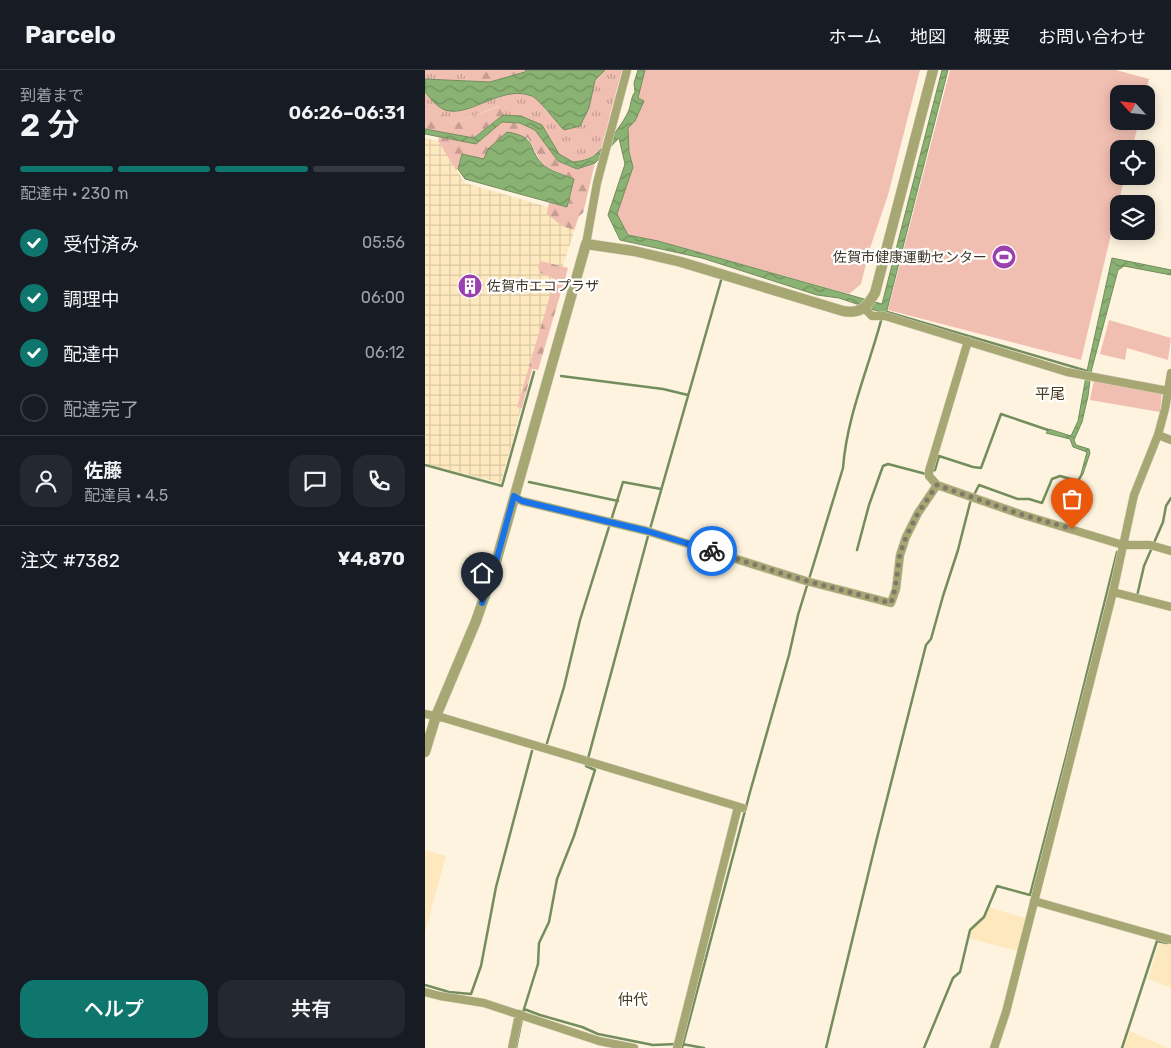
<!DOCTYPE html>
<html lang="ja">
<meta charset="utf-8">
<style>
body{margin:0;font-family:Rubik,"Noto Sans JP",sans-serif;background:#242831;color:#f1f3f6;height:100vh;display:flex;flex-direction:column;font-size:19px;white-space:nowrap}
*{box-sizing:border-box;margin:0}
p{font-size:16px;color:#9ea1a6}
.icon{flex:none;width:28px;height:28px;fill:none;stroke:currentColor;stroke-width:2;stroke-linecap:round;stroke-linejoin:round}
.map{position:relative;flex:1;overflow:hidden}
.drawer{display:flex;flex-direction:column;background:#171b24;width:425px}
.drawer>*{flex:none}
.needle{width:32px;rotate:297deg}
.tools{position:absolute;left:685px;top:15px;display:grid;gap:10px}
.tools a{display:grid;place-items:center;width:45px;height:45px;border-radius:10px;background:#171b24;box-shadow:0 2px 12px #0003;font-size:25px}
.pin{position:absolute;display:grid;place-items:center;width:42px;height:42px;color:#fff;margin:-51px -21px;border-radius:50% 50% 50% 0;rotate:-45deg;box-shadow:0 0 5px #0007}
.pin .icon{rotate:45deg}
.courier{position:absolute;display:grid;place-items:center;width:50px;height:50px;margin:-25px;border:4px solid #1a73e8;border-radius:50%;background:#fff;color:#222;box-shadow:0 1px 6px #0007}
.headline em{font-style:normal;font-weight:600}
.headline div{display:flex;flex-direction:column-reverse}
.headline{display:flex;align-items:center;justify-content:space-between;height:85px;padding:0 20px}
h1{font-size:32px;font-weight:600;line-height:38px}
.bar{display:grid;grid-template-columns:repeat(4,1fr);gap:8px 5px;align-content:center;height:60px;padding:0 20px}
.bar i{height:6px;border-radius:4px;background:#363941}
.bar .on{background:#0f766e}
.bar p{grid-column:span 4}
.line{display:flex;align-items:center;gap:12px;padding:0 20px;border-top:1px solid #363941}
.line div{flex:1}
.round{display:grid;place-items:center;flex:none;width:52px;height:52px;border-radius:15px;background:#242831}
ol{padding:0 20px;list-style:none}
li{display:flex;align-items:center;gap:15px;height:55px}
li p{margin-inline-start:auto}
li .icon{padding:5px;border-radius:50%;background:#0f766e;color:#fff;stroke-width:4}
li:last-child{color:#9ea1a6}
li i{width:28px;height:28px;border:2px solid #363941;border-radius:50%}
.action{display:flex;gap:10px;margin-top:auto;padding:10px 20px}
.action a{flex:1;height:58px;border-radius:15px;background:#0f766e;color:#fff;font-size:20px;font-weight:600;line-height:58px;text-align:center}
.action a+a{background:#242831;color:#f1f3f6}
header{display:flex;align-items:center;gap:30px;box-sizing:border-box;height:70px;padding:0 25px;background:#171b24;border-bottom:1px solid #363941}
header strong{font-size:24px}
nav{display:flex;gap:28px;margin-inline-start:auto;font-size:18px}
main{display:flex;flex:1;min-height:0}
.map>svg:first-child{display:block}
.built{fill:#fee9bf}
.industrial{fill:url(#industrial-grid)}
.grass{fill:url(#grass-tufts)}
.forest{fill:url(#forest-firs)}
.green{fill:#f1bfb2}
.water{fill:url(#water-waves);stroke:#738d5d}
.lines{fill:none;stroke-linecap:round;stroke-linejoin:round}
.stream{stroke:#738d5d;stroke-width:2.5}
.minor-casing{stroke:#dad1bd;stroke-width:9}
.tertiary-casing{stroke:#dad1bd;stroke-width:11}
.minor{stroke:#a6a773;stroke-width:8}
.tertiary{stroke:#a6a773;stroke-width:10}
.done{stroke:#807868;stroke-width:5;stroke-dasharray:0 9}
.route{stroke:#1a73e8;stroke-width:6}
.labels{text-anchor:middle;stroke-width:4.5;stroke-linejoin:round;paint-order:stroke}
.poi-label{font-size:14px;fill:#3d3629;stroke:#fff;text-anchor:end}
.neighbourhood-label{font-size:15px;fill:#483a1c;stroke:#fff}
</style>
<header>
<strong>Parcelo</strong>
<nav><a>ホーム</a><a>地図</a><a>概要</a><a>お問い合わせ</a></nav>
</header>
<main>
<section class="drawer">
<div class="headline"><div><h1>2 分</h1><p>到着まで</p></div><em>06:26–06:31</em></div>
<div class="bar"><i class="on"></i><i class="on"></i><i class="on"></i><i></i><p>配達中 · 230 m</p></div>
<ol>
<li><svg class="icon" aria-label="check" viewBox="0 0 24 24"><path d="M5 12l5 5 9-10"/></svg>受付済み<p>05:56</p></li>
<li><svg class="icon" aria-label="check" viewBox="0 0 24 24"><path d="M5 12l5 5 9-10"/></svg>調理中<p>06:00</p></li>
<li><svg class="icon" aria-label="check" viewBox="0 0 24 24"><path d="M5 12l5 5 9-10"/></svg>配達中<p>06:12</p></li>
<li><i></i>配達完了</li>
</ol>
<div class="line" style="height:90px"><a class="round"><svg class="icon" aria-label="person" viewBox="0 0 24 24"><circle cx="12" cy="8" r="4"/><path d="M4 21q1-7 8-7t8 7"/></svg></a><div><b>佐藤</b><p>配達員 · 4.5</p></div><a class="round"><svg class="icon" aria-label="chat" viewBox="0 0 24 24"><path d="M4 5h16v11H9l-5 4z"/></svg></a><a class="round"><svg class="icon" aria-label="phone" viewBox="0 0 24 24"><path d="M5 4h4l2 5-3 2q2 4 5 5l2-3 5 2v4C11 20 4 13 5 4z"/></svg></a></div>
<div class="line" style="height:65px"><div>注文 #7382</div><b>¥4,870</b></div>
<div class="action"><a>ヘルプ</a><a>共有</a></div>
</section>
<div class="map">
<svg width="746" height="978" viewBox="0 0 746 978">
<defs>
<pattern id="industrial-grid" width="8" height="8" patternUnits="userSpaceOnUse" patternTransform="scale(1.25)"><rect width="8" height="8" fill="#fee9bf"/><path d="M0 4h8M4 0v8" fill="none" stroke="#dbc8a4"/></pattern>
<pattern id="grass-tufts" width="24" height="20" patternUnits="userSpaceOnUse" patternTransform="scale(1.25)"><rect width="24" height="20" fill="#f1bfb2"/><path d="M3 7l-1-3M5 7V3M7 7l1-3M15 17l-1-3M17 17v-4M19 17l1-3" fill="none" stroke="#c49c91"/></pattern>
<pattern id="forest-firs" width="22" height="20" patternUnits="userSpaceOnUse" patternTransform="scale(1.25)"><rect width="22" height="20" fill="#f1bfb2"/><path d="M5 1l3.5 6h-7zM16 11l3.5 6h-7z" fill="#c49c91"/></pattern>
<pattern id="water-waves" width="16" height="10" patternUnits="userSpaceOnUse" patternTransform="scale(1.25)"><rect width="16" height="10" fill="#8ab273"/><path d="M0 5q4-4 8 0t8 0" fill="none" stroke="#72925e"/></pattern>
</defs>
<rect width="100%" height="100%" fill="#fdf3de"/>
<!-- built -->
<path class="built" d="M 0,780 L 21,786 L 0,863 Z
M 563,837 L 600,848 L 593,881 L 543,868 L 545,860 L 559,847 Z
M 735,870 L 746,873 L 746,918 L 723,909 Z
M 705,961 L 743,978 L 744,978 L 699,978 Z"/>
<!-- industrial -->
<path class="industrial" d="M 0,68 L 13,71 L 40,113 L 154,146 L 138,196 L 143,198 L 113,300 L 107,299 L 76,413 L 0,394 Z"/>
<!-- grass -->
<path class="grass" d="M 0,0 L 35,0 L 44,11 L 0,9 Z
M 180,0 L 197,0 L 176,79 C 168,88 160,90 148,92 L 134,84 L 117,55 L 96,46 L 78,45 L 74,36 L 27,54 L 15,43 L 0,38 L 0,22 C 5,28 12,37 21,40 C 47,48 79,13 108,26 C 113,28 119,38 123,43 L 164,38 L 170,10 Z"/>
<!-- forest -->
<path class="forest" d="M 35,0 L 101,0 L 100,2 L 65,12 L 44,11 Z
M 75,36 L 78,45 L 49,68 L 0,59 L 0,38 L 15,43 L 27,54 Z
M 77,52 L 95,53 L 110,60 L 133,91 L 152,99 L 170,93 L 158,143 L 154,146 L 149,160 L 137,156 L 122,144 L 124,132 L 142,137 L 149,109 L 118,96 L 103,68 L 63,79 L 59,90 L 37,84 L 33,99 L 31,100 L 13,71 L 14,67 L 51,74 Z
M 116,191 L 143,198 L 113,300 L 107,299 L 97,338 L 92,337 L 130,209 L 115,203 L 113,197 Z"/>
<!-- green -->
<path class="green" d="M 220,0 L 495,0 L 463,125 L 445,178 L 436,214 L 424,224 L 233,171 L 203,165 L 192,144 L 208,97 L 204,82 L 203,58 L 210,51 L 218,31 L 213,28 Z
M 525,0 L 691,0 L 724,9 L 720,24 L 694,24 L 694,51 L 714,51 L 707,79 L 694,79 L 694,106 L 700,106 L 656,290 L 463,240 Z
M 684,250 L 746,268 L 743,290 L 702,278 L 700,290 L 675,284 Z
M 669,310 L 737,322 L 735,342 L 665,330 Z"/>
<!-- water -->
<path class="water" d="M 101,0 L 180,0 L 170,10 L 164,38 L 155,56 L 139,60 C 133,54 112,27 107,26 C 76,14 46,48 20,40 C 12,37 5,28 0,22 L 0,9 L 65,12 L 100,2 Z
M 213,0 L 220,0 L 213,28 L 219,31 L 210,51 L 203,58 L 204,82 L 208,97 L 192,144 L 203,165 L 233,171 L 457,234 L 517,0 L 523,0 L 461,244 L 414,228 L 392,225 L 277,188 L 195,170 L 183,145 L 200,94 L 194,68 L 170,93 L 152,99 L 133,91 L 110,60 L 95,53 L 77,52 L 51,74 L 0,64 L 0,59 L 49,68 L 78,45 L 96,46 L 117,55 L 134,84 L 148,92 C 156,91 164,90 170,85 C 180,77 200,51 204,40 C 206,34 206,27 210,22 L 209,13 Z
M 82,62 C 112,67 102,77 117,94 C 122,100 142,106 149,109 L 142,137 L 40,109 L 33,99 L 37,84 L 59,89 L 63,79 Z
M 687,188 L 746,200 L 746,205 L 699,196 L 693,200 L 666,302 L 663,326 L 657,352 L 649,370 L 651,375 L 664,379 L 665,383 L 658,404 L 656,404 L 662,382 L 648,377 L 645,369 L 621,363 L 624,359 L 646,366 L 653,351 L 662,301 Z"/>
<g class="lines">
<!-- stream -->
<path class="stream" d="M 462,242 L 662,301
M 136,306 L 238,319 L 263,325
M 0,395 L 77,416 L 109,302
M 506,402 L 510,400 L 514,386 L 548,397 L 556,398 L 576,344 L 623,360
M 104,412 L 193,431
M 432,480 L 444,435 L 458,396 L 463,394 L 501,404
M 712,526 L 719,496 L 738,452 L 741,436 L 746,428
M 122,673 L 139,617 L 155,550 L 198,412 L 236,419
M 0,915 L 24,922 L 46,924 L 56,896 L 71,817 L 107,681
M 99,939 L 115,945 L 157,957 L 173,964 L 228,975 L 252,974
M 257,974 L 279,978
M 91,978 L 99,939 L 113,894 L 114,873 L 124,852 L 132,809 L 149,766 L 170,700 L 161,696 L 223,466 L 297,207
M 257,978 L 325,722 L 364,585 L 373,545 L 418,398 C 422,345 444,297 457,247
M 401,978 L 451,772 L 501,575 L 506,569 L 518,526 L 533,480 L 545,433 L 554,415 L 593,429 L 604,429 L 617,433 L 627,409 L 635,406 L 653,411 L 657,404
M 499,978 L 528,908 L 535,902 L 545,860 L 559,847 L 572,816 L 605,825 L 642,683 L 692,482
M 697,978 L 732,871 L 742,873"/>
<defs>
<path id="minor" d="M 161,174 L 172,113 L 202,0
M 439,238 L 447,246 L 460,246 L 642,302 L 743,321
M 733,365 L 746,370
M 512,415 L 504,406 L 504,401 L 543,271
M 89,427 L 97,431 L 222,461 L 381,511 L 466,533 L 471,519 L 475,485 L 481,467 L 493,443 L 512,415 L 595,444 L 698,475 L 725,475 L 746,481
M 688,522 L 746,537
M 0,644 L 19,648 L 318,738
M 609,831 L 746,870
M 0,922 L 15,926 L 59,933 L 174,971 L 209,978
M 87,978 L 94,944
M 252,978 L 313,737
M 569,978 L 581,942 L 688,522 L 709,425 L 733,365 L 740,339 L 746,303"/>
<path id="tertiary" d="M 0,682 L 11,646 L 51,551 L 69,499 L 161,174 L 209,181 L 256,192 L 418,241 C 435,244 441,238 450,223 L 508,0"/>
</defs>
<!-- minor casing -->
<use href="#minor" class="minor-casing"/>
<!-- tertiary casing -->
<use href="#tertiary" class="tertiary-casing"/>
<!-- minor -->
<use href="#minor" class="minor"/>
<!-- tertiary -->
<use href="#tertiary" class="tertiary"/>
</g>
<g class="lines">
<!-- done -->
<path class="done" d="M 287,481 L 381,511 L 466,533 L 470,519 L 475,484 L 481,467 L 493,443 L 512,415 L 595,444 L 647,459"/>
<!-- route -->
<path class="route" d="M 57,533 L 69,499 L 89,426 L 97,431 L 222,461 L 287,481"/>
</g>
<!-- icons -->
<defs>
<symbol id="stadium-disc" viewBox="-11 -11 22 22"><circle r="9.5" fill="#9a41ad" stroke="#fff"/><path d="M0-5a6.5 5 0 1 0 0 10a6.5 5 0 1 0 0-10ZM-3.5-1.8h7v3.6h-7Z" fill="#fff"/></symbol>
<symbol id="building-disc" viewBox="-11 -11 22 22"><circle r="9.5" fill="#9a41ad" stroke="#fff"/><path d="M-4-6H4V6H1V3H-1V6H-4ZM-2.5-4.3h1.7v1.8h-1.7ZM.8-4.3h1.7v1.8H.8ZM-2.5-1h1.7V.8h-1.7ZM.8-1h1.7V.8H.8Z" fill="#fff"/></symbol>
</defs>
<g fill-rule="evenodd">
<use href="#stadium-disc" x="565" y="173" width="28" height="28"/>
<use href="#building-disc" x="31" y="202" width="28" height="28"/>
</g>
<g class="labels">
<!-- poi labels -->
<g class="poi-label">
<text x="562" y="192">佐賀市健康運動センター</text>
<text x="62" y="221" text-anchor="start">佐賀市エコプラザ</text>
</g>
<!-- neighbourhood labels -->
<g class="neighbourhood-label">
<text x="625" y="329">平尾</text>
<text x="208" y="935">仲代</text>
</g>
</g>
</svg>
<div class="tools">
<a><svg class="needle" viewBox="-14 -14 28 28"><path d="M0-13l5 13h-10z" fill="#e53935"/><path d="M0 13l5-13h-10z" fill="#9ea1a6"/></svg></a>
<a><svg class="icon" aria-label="locate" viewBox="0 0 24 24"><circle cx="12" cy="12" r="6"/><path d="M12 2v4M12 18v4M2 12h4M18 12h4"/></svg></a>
<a><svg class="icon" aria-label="layers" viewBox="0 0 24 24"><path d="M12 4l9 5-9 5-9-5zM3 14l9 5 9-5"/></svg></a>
</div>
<div class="pin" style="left:647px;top:459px;background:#ea580c"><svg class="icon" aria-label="bag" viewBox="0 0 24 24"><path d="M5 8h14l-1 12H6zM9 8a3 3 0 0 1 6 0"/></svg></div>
<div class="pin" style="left:57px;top:533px;background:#1f2937"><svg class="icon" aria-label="home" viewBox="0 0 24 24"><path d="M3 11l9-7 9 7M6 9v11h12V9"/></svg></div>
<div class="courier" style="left:287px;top:481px"><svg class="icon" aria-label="bike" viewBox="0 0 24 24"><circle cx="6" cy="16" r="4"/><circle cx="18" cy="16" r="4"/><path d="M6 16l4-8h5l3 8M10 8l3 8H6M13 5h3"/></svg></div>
</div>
</main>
